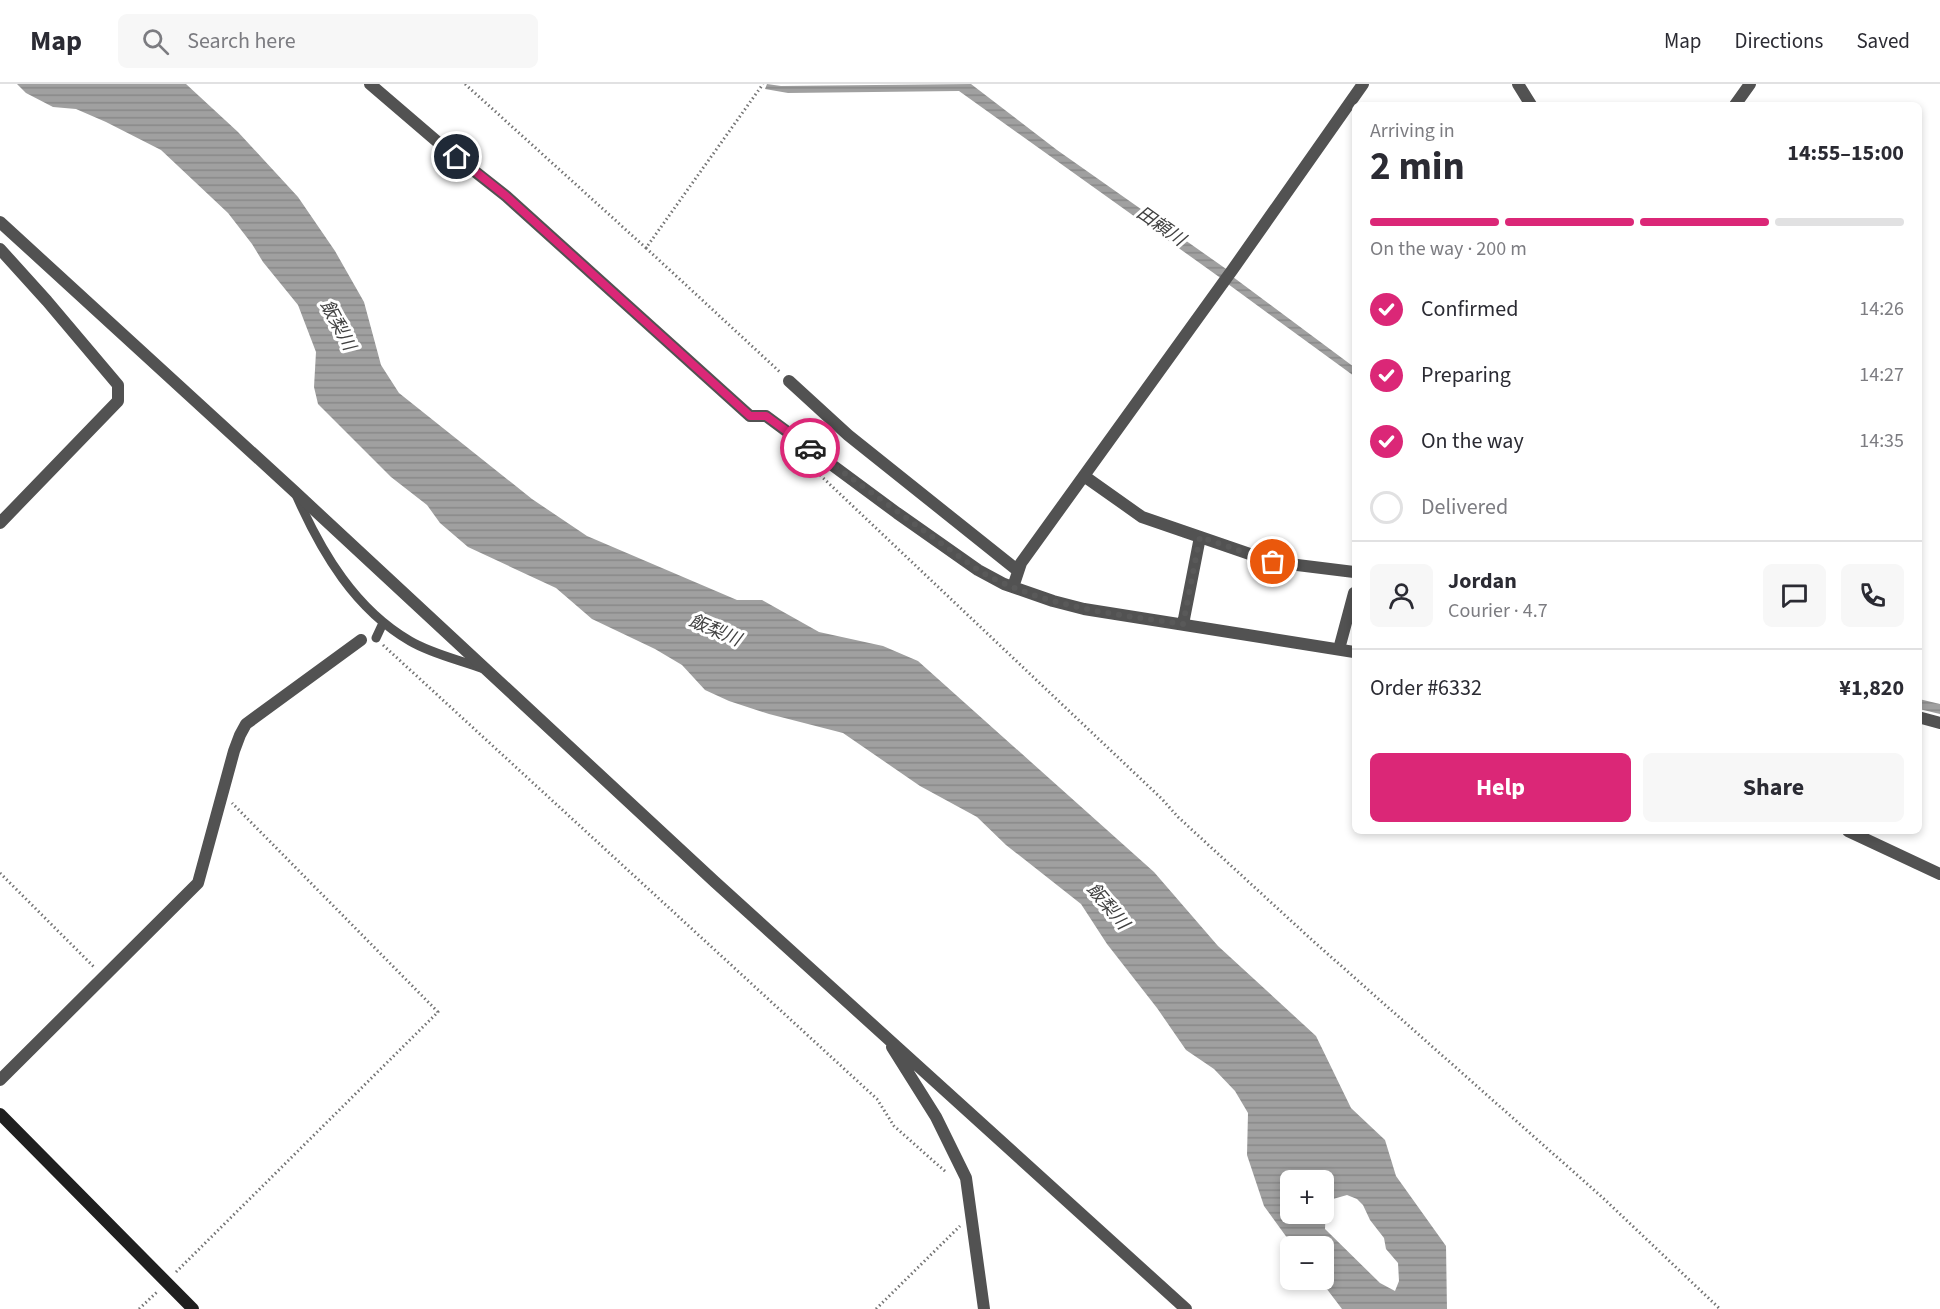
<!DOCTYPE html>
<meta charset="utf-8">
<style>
body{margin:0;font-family:"Source Sans 3","Noto Sans JP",sans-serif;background:#f7f7f7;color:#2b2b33;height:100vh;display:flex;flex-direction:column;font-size:22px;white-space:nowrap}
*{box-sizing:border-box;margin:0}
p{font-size:20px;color:#7c7c81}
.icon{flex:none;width:33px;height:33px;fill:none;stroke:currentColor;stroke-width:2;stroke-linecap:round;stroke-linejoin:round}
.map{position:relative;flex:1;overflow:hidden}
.sheet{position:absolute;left:1352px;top:18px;width:570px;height:732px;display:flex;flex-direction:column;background:#fff;border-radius:9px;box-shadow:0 3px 9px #0003}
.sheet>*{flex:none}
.buttons{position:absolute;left:1280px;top:1086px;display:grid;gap:12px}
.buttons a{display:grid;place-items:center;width:54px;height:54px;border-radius:9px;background:#fff;box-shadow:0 3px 9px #0003;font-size:30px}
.pin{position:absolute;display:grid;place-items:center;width:51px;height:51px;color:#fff;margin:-26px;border:3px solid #fff;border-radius:50%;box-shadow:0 2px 6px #0007}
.courier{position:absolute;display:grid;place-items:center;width:60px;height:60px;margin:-30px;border:4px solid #db2777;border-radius:50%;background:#fff;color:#222;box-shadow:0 2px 8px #0007}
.headline em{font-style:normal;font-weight:700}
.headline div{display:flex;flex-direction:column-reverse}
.headline{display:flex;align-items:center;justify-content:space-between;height:102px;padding:0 18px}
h1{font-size:39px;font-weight:700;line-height:45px}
.bar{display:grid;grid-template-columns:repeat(4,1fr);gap:9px 6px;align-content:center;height:72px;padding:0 18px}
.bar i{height:8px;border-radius:4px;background:#e1e1e2}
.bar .active{background:#db2777}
.bar p{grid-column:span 4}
.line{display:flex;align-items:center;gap:15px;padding:0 18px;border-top:2px solid #e1e1e2}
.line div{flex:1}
.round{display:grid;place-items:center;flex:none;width:63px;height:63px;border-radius:9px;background:#f7f7f7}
ol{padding:0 18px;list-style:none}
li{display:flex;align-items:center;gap:18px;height:66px}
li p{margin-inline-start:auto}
li .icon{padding:6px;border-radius:50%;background:#db2777;color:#fff;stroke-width:4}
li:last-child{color:#7c7c81}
li i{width:33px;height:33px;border:3px solid #e1e1e2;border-radius:50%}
.button{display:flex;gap:12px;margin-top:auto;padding:12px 18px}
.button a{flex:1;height:69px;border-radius:9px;background:#db2777;color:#fff;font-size:24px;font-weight:700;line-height:69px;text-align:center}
.button a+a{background:#f7f7f7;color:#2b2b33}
header{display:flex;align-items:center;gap:36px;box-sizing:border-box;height:84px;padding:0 30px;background:#fff;border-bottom:2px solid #e1e1e2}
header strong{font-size:28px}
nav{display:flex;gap:33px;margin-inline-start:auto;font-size:21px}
.search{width:420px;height:54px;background:#f7f7f7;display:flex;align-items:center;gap:15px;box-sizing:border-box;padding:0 21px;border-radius:9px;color:#7c7c81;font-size:22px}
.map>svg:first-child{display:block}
.water{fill:url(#water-rules);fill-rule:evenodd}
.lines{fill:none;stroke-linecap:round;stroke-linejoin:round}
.path{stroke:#747474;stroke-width:3;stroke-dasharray:1.5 3;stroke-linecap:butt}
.lane{stroke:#525252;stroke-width:9}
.street{stroke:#525252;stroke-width:12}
.secondary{stroke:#1f1f1f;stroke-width:12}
.done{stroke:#595959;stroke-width:6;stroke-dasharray:0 10.8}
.route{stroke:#db2777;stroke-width:8}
.labels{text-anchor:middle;stroke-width:6;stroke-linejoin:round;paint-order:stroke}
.water-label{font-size:18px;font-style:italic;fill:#414141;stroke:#fff}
</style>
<header>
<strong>Map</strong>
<div class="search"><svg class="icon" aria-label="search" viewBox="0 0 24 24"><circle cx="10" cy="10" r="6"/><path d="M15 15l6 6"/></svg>Search here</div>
<nav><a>Map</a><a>Directions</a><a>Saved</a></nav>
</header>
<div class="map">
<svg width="1940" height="1225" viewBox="0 0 1940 1225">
<defs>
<pattern id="water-rules" width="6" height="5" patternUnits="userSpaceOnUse" patternTransform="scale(1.5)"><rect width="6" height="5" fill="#a0a0a0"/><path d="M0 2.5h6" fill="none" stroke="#888"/></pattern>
</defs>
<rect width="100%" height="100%" fill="#fff"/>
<!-- water -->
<path class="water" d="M 17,0 L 186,0 L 238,48 L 298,113 L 335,167 L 364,218 L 381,281 L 399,309 L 532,415 L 587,452 L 737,516 L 762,516 L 819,548 L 883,562 L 918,577 L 1154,788 L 1218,862 L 1316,952 L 1351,1024 L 1385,1056 L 1396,1092 L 1446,1162 L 1447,1225 L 1342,1225 L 1320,1196 L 1323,1196 L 1323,1162 L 1293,1162 L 1264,1122 L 1247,1071 L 1248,1029 L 1235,1007 L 1214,985 L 1186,966 L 1157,924 L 1107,860 L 1081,820 L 1006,761 L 977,733 L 920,702 L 843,649 L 769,630 L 729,617 L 705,606 L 682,581 L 655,565 L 592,535 L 556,504 L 468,463 L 440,439 L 427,421 L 391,393 L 318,320 L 314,303 L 316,268 L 298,221 L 263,178 L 252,160 L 228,129 L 161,66 L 106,38 L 76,25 L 53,23 L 26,9 ZM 1323,1096 L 1323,1130 L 1290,1130 L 1290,1096 ZM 1347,1111 L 1357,1115 L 1363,1121 L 1370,1136 L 1384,1154 L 1386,1165 L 1398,1179 L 1399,1197 L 1395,1207 L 1380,1199 L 1325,1145 L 1326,1122 L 1333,1115 Z
M 767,0 L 781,2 L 971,0 L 1057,66 L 1229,187 L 1222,195 L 959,7 L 788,9 L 765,5 Z
M 1233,193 L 1354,283 L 1354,292 L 1228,200 Z
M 1919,615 L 1940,620 L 1940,630 L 1919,625 Z"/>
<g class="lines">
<!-- path -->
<path class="path" d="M 465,0 L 646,164 L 763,0
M 646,164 L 781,289
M 820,391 L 1162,715 L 1178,733 L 1312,856 L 1602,1113 L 1720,1225
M 383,561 L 877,1015 L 894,1042 L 947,1089
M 0,789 L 94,883
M 176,1188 L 438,928 L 232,719
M 139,1225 L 157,1208
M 876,1225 L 960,1142"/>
<!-- lane -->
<path class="lane" d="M 297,413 C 322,469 355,525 410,557 C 432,570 460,576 484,585
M 376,554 L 383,539"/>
<!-- street -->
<path class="street" d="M 370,0 L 440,60 L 506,112 L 750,332 L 766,332 L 897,429 L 978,486 L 1004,500 L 1053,517 L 1084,525 L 1354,568
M 1518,0 L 1531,21
M 1735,21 L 1750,0
M 0,138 L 295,408 L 715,798 L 1186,1225
M 0,165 L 47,217 L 118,301 L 118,317 L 0,439
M 789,297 L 848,351 L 1017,486
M 1084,392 L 1142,433 L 1273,478 L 1354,488
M 1013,503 L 1021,479 L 1233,185 L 1363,0
M 1183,540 L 1200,453
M 1339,565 L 1354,509
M 1918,633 L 1940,639
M 1848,747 L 1940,790
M 892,963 L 936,1033 L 966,1094 L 984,1225
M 0,996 L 198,799 L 234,667 L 240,651 L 246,640 L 361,556"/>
<!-- secondary -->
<path class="secondary" d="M 0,1030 L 193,1225"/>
</g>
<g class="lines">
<!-- done -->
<path class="done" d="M 810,364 L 978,486 C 1041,523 1113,530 1183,540 L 1200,453 L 1273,478"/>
<!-- route -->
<path class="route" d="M 457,73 L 506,112 L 750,332 L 766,332 L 810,364"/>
</g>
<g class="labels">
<!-- water labels -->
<g class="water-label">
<text transform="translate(1161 142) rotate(35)" y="6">田頼川</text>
<text transform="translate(338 241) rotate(62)" y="6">飯梨川</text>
<text transform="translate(715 546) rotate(23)" y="6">飯梨川</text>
<text transform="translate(1108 822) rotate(50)" y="6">飯梨川</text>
</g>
</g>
</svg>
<div class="buttons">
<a>+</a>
<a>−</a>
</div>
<div class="pin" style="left:1273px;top:478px;background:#ea580c"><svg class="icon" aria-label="bag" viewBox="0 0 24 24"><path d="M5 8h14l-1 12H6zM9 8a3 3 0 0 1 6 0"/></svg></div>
<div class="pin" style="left:457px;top:73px;background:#1f2937"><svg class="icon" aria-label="home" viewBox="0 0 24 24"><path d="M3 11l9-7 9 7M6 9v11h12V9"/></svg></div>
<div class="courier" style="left:810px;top:364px"><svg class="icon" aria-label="car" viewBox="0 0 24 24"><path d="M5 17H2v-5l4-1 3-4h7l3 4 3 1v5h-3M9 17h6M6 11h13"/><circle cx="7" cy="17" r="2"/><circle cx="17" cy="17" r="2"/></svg></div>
<section class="sheet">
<div class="headline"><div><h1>2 min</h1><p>Arriving in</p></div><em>14:55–15:00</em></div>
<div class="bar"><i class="active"></i><i class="active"></i><i class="active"></i><i></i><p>On the way · 200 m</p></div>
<ol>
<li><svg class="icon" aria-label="check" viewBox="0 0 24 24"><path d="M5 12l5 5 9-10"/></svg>Confirmed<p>14:26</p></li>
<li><svg class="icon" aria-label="check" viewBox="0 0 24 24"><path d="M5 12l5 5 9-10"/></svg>Preparing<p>14:27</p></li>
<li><svg class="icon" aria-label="check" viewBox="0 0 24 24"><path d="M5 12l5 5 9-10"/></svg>On the way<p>14:35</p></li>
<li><i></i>Delivered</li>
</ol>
<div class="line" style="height:108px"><a class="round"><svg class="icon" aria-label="person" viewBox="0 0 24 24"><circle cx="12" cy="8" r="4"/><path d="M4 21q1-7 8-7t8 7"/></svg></a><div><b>Jordan</b><p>Courier · 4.7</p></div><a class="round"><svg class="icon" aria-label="chat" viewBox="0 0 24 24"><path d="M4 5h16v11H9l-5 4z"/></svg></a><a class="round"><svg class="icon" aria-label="phone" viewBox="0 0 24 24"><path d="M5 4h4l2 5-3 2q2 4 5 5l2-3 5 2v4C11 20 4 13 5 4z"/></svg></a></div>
<div class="line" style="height:78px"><div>Order #6332</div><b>¥1,820</b></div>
<div class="button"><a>Help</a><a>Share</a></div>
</section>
</div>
